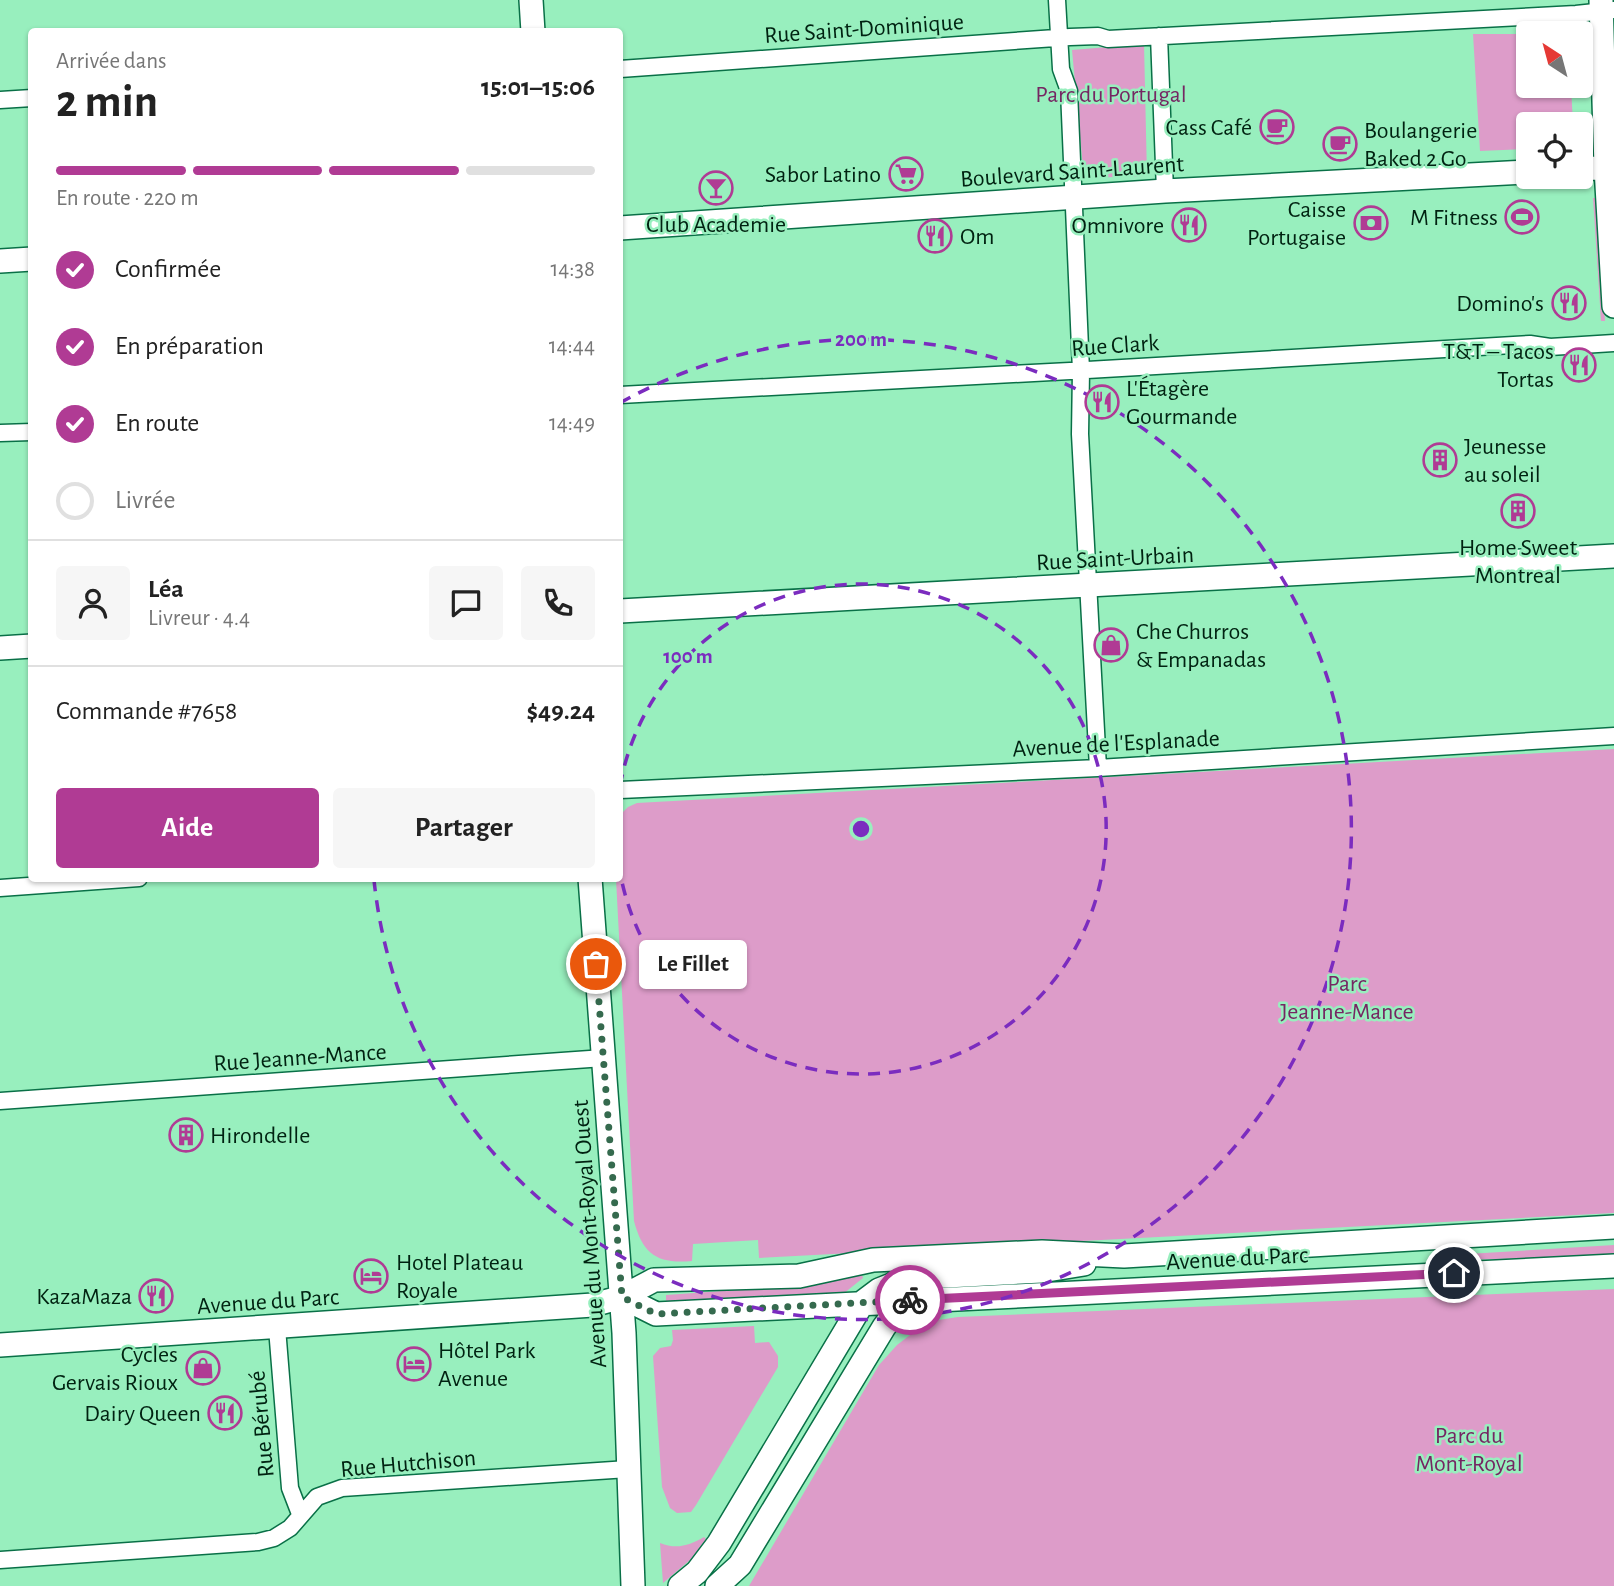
<!DOCTYPE html>
<html lang="fr">
<meta charset="utf-8">
<style>
body{margin:0;font-family:"Alegreya Sans",sans-serif;background:#f6f6f6;color:#222;height:100vh;display:flex;flex-direction:column;font-size:26px;white-space:nowrap}
*{box-sizing:border-box;margin:0}
p{font-size:23px;color:#767676}
.icon{flex:none;width:38px;height:38px;fill:none;stroke:currentColor;stroke-width:2;stroke-linecap:round;stroke-linejoin:round}
.map{position:relative;flex:1;overflow:hidden}
.details{position:absolute;left:28px;top:28px;width:595px;height:854px;display:flex;flex-direction:column;background:#fff;border-radius:7px;box-shadow:0 2px 5px #0004}
.details>*{flex:none}
.needle{width:46px;rotate:324deg}
.buttons{position:absolute;left:1516px;top:21px;display:grid;gap:14px}
.buttons a{display:grid;place-items:center;width:77px;height:77px;border-radius:7px;background:#fff;box-shadow:0 2px 5px #0004;font-size:35px}
.pin{position:absolute;display:grid;place-items:center;width:60px;height:60px;color:#fff;margin:-30px;border:4px solid #fff;border-radius:50%;box-shadow:0 2px 7px #0007}
.courier{position:absolute;display:grid;place-items:center;width:70px;height:70px;margin:-35px;border:5px solid #b03b94;border-radius:50%;background:#fff;color:#222;box-shadow:0 2px 9px #0007}
.bubble{position:absolute;height:49px;border-radius:7px;background:#fff;box-shadow:0 2px 5px #0004;font-size:23px;font-weight:700;line-height:49px;text-align:center}
.headline em{font-style:normal;font-weight:700}
.headline div{display:flex;flex-direction:column-reverse}
.headline{display:flex;align-items:center;justify-content:space-between;height:119px;padding:0 28px}
h1{font-size:46px;font-weight:700;line-height:52px}
.bar{display:grid;grid-template-columns:repeat(4,1fr);gap:10px 7px;align-content:center;height:84px;padding:0 28px}
.bar i{height:9px;border-radius:5px;background:#e0e0e0}
.bar .active{background:#b03b94}
.bar p{grid-column:span 4}
.line{display:flex;align-items:center;gap:18px;padding:0 28px;border-top:2px solid #e0e0e0}
.line div{flex:1}
.round{display:grid;place-items:center;flex:none;width:74px;height:74px;border-radius:7px;background:#f6f6f6}
ol{padding:0 28px;list-style:none}
li{display:flex;align-items:center;gap:21px;height:77px}
li p{margin-inline-start:auto}
li .icon{padding:7px;border-radius:50%;background:#b03b94;color:#fff;stroke-width:4}
li:last-child{color:#767676}
li i{width:38px;height:38px;border:4px solid #e0e0e0;border-radius:50%}
.button{display:flex;gap:14px;margin-top:auto;padding:14px 28px}
.button a{flex:1;height:80px;border-radius:7px;background:#b03b94;color:#fff;font-size:28px;font-weight:700;line-height:80px;text-align:center}
.button a+a{background:#f6f6f6;color:#222}
.map>svg:first-child{display:block}
.green{fill:#dd9cc9}
.lines{fill:none;stroke-linecap:round;stroke-linejoin:round}
.street-casing{stroke:#097047;stroke-width:19}
.secondary-casing{stroke:#097047;stroke-width:26}
.street{stroke:#fff;stroke-width:16}
.secondary{stroke:#fff;stroke-width:23}
.done{stroke:#356a4e;stroke-width:7;stroke-dasharray:0 12.6}
.route{stroke:#b03b94;stroke-width:9}
.ring{fill:none;stroke:#7b2cbf;stroke-width:3.5;stroke-dasharray:12 9}
.labels{text-anchor:middle;stroke-width:5;stroke-linejoin:round;paint-order:stroke}
.street-label{font-size:24px;fill:#021;stroke:#98efbe}
.park-label{font-size:24px;fill:#752662;stroke:#98efbe}
.poi-label{font-size:24px;fill:#021;stroke:#98efbe;text-anchor:end}
.centre{fill:#7b2cbf;stroke:#98efbe;stroke-width:3.5}
.ring-label{font-size:21px;text-anchor:middle;font-weight:bold;fill:#7b2cbf;stroke:#98efbe;stroke-width:5;stroke-linejoin:round;paint-order:stroke}
</style>
<div class="map">
<svg width="1614" height="1586" viewBox="0 0 1614 1586">
<rect width="100%" height="100%" fill="#98efbe"/>
<!-- green -->
<path class="green" d="M 1473,34 L 1528,34 L 1528,86 L 1571,86 L 1573,124 L 1528,124 L 1528,149 L 1480,151 Z
M 1144,44 L 1147,176 L 1084,178 L 1072,50 Z
M 1593,198 L 1596,198 L 1605,321 L 1601,321 Z
M 1614,749 L 1614,1213 L 759,1258 L 758,1240 L 693,1244 L 692,1261 C 658,1264 643,1255 634,1221 L 616,879 L 620,878 L 620,815 L 628,807 L 637,803 Z
M 1614,1245 L 1614,1255 L 1434,1261 L 1433,1259 L 1434,1256 Z
M 861,1272 L 863,1278 L 843,1294 L 839,1295 L 666,1301 L 666,1295 L 807,1285 Z
M 1614,1289 L 1614,1586 L 749,1586 L 879,1365 L 897,1345 L 914,1332 L 910,1331 L 932,1321 L 958,1317 Z
M 754,1326 L 755,1343 L 769,1342 L 778,1356 L 778,1367 L 696,1505 L 691,1512 L 677,1513 L 670,1508 L 662,1487 L 653,1356 L 660,1348 L 671,1346 L 673,1340 L 672,1330 Z
M 704,1537 L 706,1539 L 690,1560 L 663,1583 L 660,1543 C 677,1550 690,1545 704,1537 Z"/>
<g class="lines">
<defs>
<path id="street" d="M 1057,0 L 1061,69 L 1069,91 L 1081,371 L 1080,434 L 1098,768
M 1159,36 L 1165,191
M 620,69 L 1070,37 L 1098,36 L 1108,39 L 1576,14 L 1614,10
M 0,100 L 32,98
M 620,395 L 1070,371 L 1530,344 L 1550,347 L 1614,343
M 0,433 L 32,432
M 620,790 L 1098,768 L 1614,736
M 0,888 L 139,878
M 0,1101 L 604,1058
M 277,1328 L 290,1488 L 300,1514
M 0,1560 L 258,1542 L 274,1538 L 290,1528 L 317,1497 L 342,1488 L 628,1469"/>
<path id="secondary" d="M 531,0 L 533,32
M 1601,0 L 1606,168 L 1614,306
M 1580,169 L 1614,167
M 620,228 L 1165,191 L 1528,172
M 0,261 L 32,259
M 620,611 L 1614,556
M 0,648 L 32,646
M 590,878 L 624,1333 L 633,1586
M 622,1297 L 656,1314 L 1614,1266
M 0,1345 L 593,1305 L 622,1297 L 654,1280 L 799,1276 L 873,1260 L 1042,1252 L 1124,1256 L 1614,1227
M 680,1586 L 697,1572 L 719,1543 L 863,1302 L 879,1290 L 909,1278 L 1041,1271 L 1084,1264
M 717,1586 L 740,1565 L 884,1327 L 893,1315 L 919,1302"/>
</defs>
<!-- street casing -->
<use href="#street" class="street-casing"/>
<!-- secondary casing -->
<use href="#secondary" class="secondary-casing"/>
<!-- street -->
<use href="#street" class="street"/>
<!-- secondary -->
<use href="#secondary" class="secondary"/>
</g>
<g class="lines">
<!-- done -->
<path class="done" d="M 596,964 L 622,1297 L 656,1314 L 910,1300"/>
<!-- route -->
<path class="route" d="M 910,1300 L 1454,1273"/>
</g>
<!-- distance rings -->
<g class="ring">
<path d="M620 786A245 245 0 1 1 620 872"/>
<path d="M620 403A490 490 0 1 1 374 880"/>
</g>
<!-- icons -->
<defs>
<symbol id="cafe-ring" viewBox="-11 -11 22 22"><circle r="9.5" fill="#98efbe" stroke="#b03b94" stroke-width="1.5"/><path d="M-5.5-4.5H6V0H3Q3 3.5 0 3.5H-2.5Q-5.5 3.5-5.5 0ZM3-3.2v2h1.7v-2ZM-6 4.5H4V6H-6Z" fill="#b03b94"/></symbol>
<symbol id="supermarket-ring" viewBox="-11 -11 22 22"><circle r="9.5" fill="#98efbe" stroke="#b03b94" stroke-width="1.5"/><path d="M-6-5.5h2.5l.6 2H6L4.5 2H-2.5L-4.4-4H-6ZM-1.5 3.2a1.3 1.3 0 1 0 .1 0ZM3 3.2a1.3 1.3 0 1 0 .1 0Z" fill="#b03b94"/></symbol>
<symbol id="bar-ring" viewBox="-11 -11 22 22"><circle r="9.5" fill="#98efbe" stroke="#b03b94" stroke-width="1.5"/><path d="M-6-5H6L.8 .8V4.5H3.5V6h-7V4.5H-.8V.8Z" fill="#b03b94"/></symbol>
<symbol id="stadium-ring" viewBox="-11 -11 22 22"><circle r="9.5" fill="#98efbe" stroke="#b03b94" stroke-width="1.5"/><path d="M0-5a6.5 5 0 1 0 0 10a6.5 5 0 1 0 0-10ZM-3.5-1.8h7v3.6h-7Z" fill="#b03b94"/></symbol>
<symbol id="bank-ring" viewBox="-11 -11 22 22"><circle r="9.5" fill="#98efbe" stroke="#b03b94" stroke-width="1.5"/><path d="M-6-4H6V4H-6ZM0-2.3a2.3 2.3 0 1 0 0 4.6a2.3 2.3 0 1 0 0-4.6Z" fill="#b03b94"/></symbol>
<symbol id="restaurant-ring" viewBox="-11 -11 22 22"><circle r="9.5" fill="#98efbe" stroke="#b03b94" stroke-width="1.5"/><path d="M-5-6h1v4h1v-4h1v4h1v-4h1v5L-1.5 .5V6h-2V.5L-5-1ZM5-6V6H3V1.5H1.5Q1.5-4 5-6Z" fill="#b03b94"/></symbol>
<symbol id="building-ring" viewBox="-11 -11 22 22"><circle r="9.5" fill="#98efbe" stroke="#b03b94" stroke-width="1.5"/><path d="M-4-6H4V6H1V3H-1V6H-4ZM-2.5-4.3h1.7v1.8h-1.7ZM.8-4.3h1.7v1.8H.8ZM-2.5-1h1.7V.8h-1.7ZM.8-1h1.7V.8H.8Z" fill="#b03b94"/></symbol>
<symbol id="shop-ring" viewBox="-11 -11 22 22"><circle r="9.5" fill="#98efbe" stroke="#b03b94" stroke-width="1.5"/><path d="M-5-2.5h2.3a2.7 3.5 0 0 1 5.4 0H5L5.5 6h-11ZM-1.5-2.5h3a1.5 2.3 0 0 0-3 0Z" fill="#b03b94"/></symbol>
<symbol id="hotel-ring" viewBox="-11 -11 22 22"><circle r="9.5" fill="#98efbe" stroke="#b03b94" stroke-width="1.5"/><path d="M-6-4.5h1.5V1H6V5H4.5V3h-9V5H-6ZM-4 0a1.8 1.8 0 1 1 3.6 0ZM.5 0V-2.5h3Q6-2.5 6 0Z" fill="#b03b94"/></symbol>
</defs>
<g fill-rule="evenodd">
<use href="#cafe-ring" x="1258" y="108" width="38" height="38"/>
<use href="#cafe-ring" x="1321" y="125" width="38" height="38"/>
<use href="#supermarket-ring" x="887" y="155" width="38" height="38"/>
<use href="#bar-ring" x="697" y="169" width="38" height="38"/>
<use href="#stadium-ring" x="1503" y="198" width="38" height="38"/>
<use href="#bank-ring" x="1352" y="204" width="38" height="38"/>
<use href="#restaurant-ring" x="1170" y="206" width="38" height="38"/>
<use href="#restaurant-ring" x="916" y="217" width="38" height="38"/>
<use href="#restaurant-ring" x="1550" y="284" width="38" height="38"/>
<use href="#restaurant-ring" x="1560" y="346" width="38" height="38"/>
<use href="#restaurant-ring" x="1083" y="383" width="38" height="38"/>
<use href="#building-ring" x="1421" y="441" width="38" height="38"/>
<use href="#building-ring" x="1499" y="492" width="38" height="38"/>
<use href="#shop-ring" x="1092" y="626" width="38" height="38"/>
<use href="#building-ring" x="167" y="1116" width="38" height="38"/>
<use href="#hotel-ring" x="352" y="1257" width="38" height="38"/>
<use href="#restaurant-ring" x="137" y="1277" width="38" height="38"/>
<use href="#hotel-ring" x="395" y="1345" width="38" height="38"/>
<use href="#shop-ring" x="184" y="1349" width="38" height="38"/>
<use href="#restaurant-ring" x="206" y="1394" width="38" height="38"/>
</g>
<g class="labels">
<!-- street labels -->
<g class="street-label">
<text transform="translate(864 28) rotate(-4)" y="8">Rue Saint-Dominique</text>
<text transform="translate(1072 171) rotate(-4)" y="8">Boulevard Saint-Laurent</text>
<text transform="translate(1115 345) rotate(-4)" y="8">Rue Clark</text>
<text transform="translate(1115 558) rotate(-3)" y="8">Rue Saint-Urbain</text>
<text transform="translate(1116 743) rotate(-3)" y="8">Avenue de l'Esplanade</text>
<text transform="translate(300 1057) rotate(-4)" y="8">Rue Jeanne-Mance</text>
<text transform="translate(589 1234) rotate(-94)" y="8">Avenue du Mont-Royal Ouest</text>
<text transform="translate(1237 1258) rotate(-3)" y="8">Avenue du Parc</text>
<text transform="translate(268 1301) rotate(-4)" y="8">Avenue du Parc</text>
<text transform="translate(261 1424) rotate(-95)" y="8">Rue Bérubé</text>
<text transform="translate(408 1463) rotate(-5)" y="8">Rue Hutchison</text>
</g>
<!-- park labels -->
<g class="park-label">
<text x="1111" y="102">Parc du Portugal</text>
<text x="1347" y="991">Parc<tspan x="1347" dy="28">Jeanne-Mance</tspan></text>
<text x="1469" y="1443">Parc du<tspan x="1469" dy="28">Mont-Royal</tspan></text>
</g>
<!-- poi labels -->
<g class="poi-label">
<text x="1252" y="135">Cass Café</text>
<text x="1364" y="138" text-anchor="start">Boulangerie<tspan x="1364" dy="28">Baked 2 Go</tspan></text>
<text x="881" y="182">Sabor Latino</text>
<text x="1346" y="217">Caisse<tspan x="1346" dy="28">Portugaise</tspan></text>
<text x="1498" y="225">M Fitness</text>
<text x="716" y="232" text-anchor="middle">Club Academie</text>
<text x="1164" y="233">Omnivore</text>
<text x="960" y="244" text-anchor="start">Om</text>
<text x="1544" y="311">Domino's</text>
<text x="1554" y="359">T&amp;T – Tacos<tspan x="1554" dy="28">Tortas</tspan></text>
<text x="1126" y="396" text-anchor="start">L'Étagère<tspan x="1126" dy="28">Gourmande</tspan></text>
<text x="1464" y="454" text-anchor="start">Jeunesse<tspan x="1464" dy="28">au soleil</tspan></text>
<text x="1518" y="555" text-anchor="middle">Home Sweet<tspan x="1518" dy="28">Montreal</tspan></text>
<text x="1136" y="639" text-anchor="start">Che Churros<tspan x="1136" dy="28">&amp; Empanadas</tspan></text>
<text x="210" y="1143" text-anchor="start">Hirondelle</text>
<text x="396" y="1270" text-anchor="start">Hotel Plateau<tspan x="396" dy="28">Royale</tspan></text>
<text x="132" y="1304">KazaMaza</text>
<text x="438" y="1358" text-anchor="start">Hôtel Park<tspan x="438" dy="28">Avenue</tspan></text>
<text x="178" y="1362">Cycles<tspan x="178" dy="28">Gervais Rioux</tspan></text>
<text x="201" y="1421">Dairy Queen</text>
</g>
</g>
<circle cx="861" cy="829" r="10" class="centre"/>
<g class="ring-label">
<text x="861" y="346">200 m</text>
<text x="688" y="663">100 m</text>
</g>
</svg>
<div class="buttons">
<a><svg class="needle" viewBox="-14 -14 28 28"><path d="M0-13l5 13h-10z" fill="#e53935"/><path d="M0 13l5-13h-10z" fill="#767676"/></svg></a>
<a><svg class="icon" aria-label="locate" viewBox="0 0 24 24"><circle cx="12" cy="12" r="6"/><path d="M12 2v4M12 18v4M2 12h4M18 12h4"/></svg></a>
</div>
<div class="pin" style="left:596px;top:964px;background:#ea580c"><svg class="icon" aria-label="bag" viewBox="0 0 24 24"><path d="M5 8h14l-1 12H6zM9 8a3 3 0 0 1 6 0"/></svg></div>
<div class="pin" style="left:1454px;top:1273px;background:#1f2937"><svg class="icon" aria-label="home" viewBox="0 0 24 24"><path d="M3 11l9-7 9 7M6 9v11h12V9"/></svg></div>
<div class="courier" style="left:910px;top:1300px"><svg class="icon" aria-label="bike" viewBox="0 0 24 24"><circle cx="6" cy="16" r="4"/><circle cx="18" cy="16" r="4"/><path d="M6 16l4-8h5l3 8M10 8l3 8H6M13 5h3"/></svg></div>
<div class="bubble" style="left:639px;top:940px;width:108px">Le Fillet</div>
<section class="details">
<div class="headline"><div><h1>2 min</h1><p>Arrivée dans</p></div><em>15:01–15:06</em></div>
<div class="bar"><i class="active"></i><i class="active"></i><i class="active"></i><i></i><p>En route · 220 m</p></div>
<ol>
<li><svg class="icon" aria-label="check" viewBox="0 0 24 24"><path d="M5 12l5 5 9-10"/></svg>Confirmée<p>14:38</p></li>
<li><svg class="icon" aria-label="check" viewBox="0 0 24 24"><path d="M5 12l5 5 9-10"/></svg>En préparation<p>14:44</p></li>
<li><svg class="icon" aria-label="check" viewBox="0 0 24 24"><path d="M5 12l5 5 9-10"/></svg>En route<p>14:49</p></li>
<li><i></i>Livrée</li>
</ol>
<div class="line" style="height:126px"><a class="round"><svg class="icon" aria-label="person" viewBox="0 0 24 24"><circle cx="12" cy="8" r="4"/><path d="M4 21q1-7 8-7t8 7"/></svg></a><div><b>Léa</b><p>Livreur · 4.4</p></div><a class="round"><svg class="icon" aria-label="chat" viewBox="0 0 24 24"><path d="M4 5h16v11H9l-5 4z"/></svg></a><a class="round"><svg class="icon" aria-label="phone" viewBox="0 0 24 24"><path d="M5 4h4l2 5-3 2q2 4 5 5l2-3 5 2v4C11 20 4 13 5 4z"/></svg></a></div>
<div class="line" style="height:91px"><div>Commande #7658</div><b>$49.24</b></div>
<div class="button"><a>Aide</a><a>Partager</a></div>
</section>
</div>
